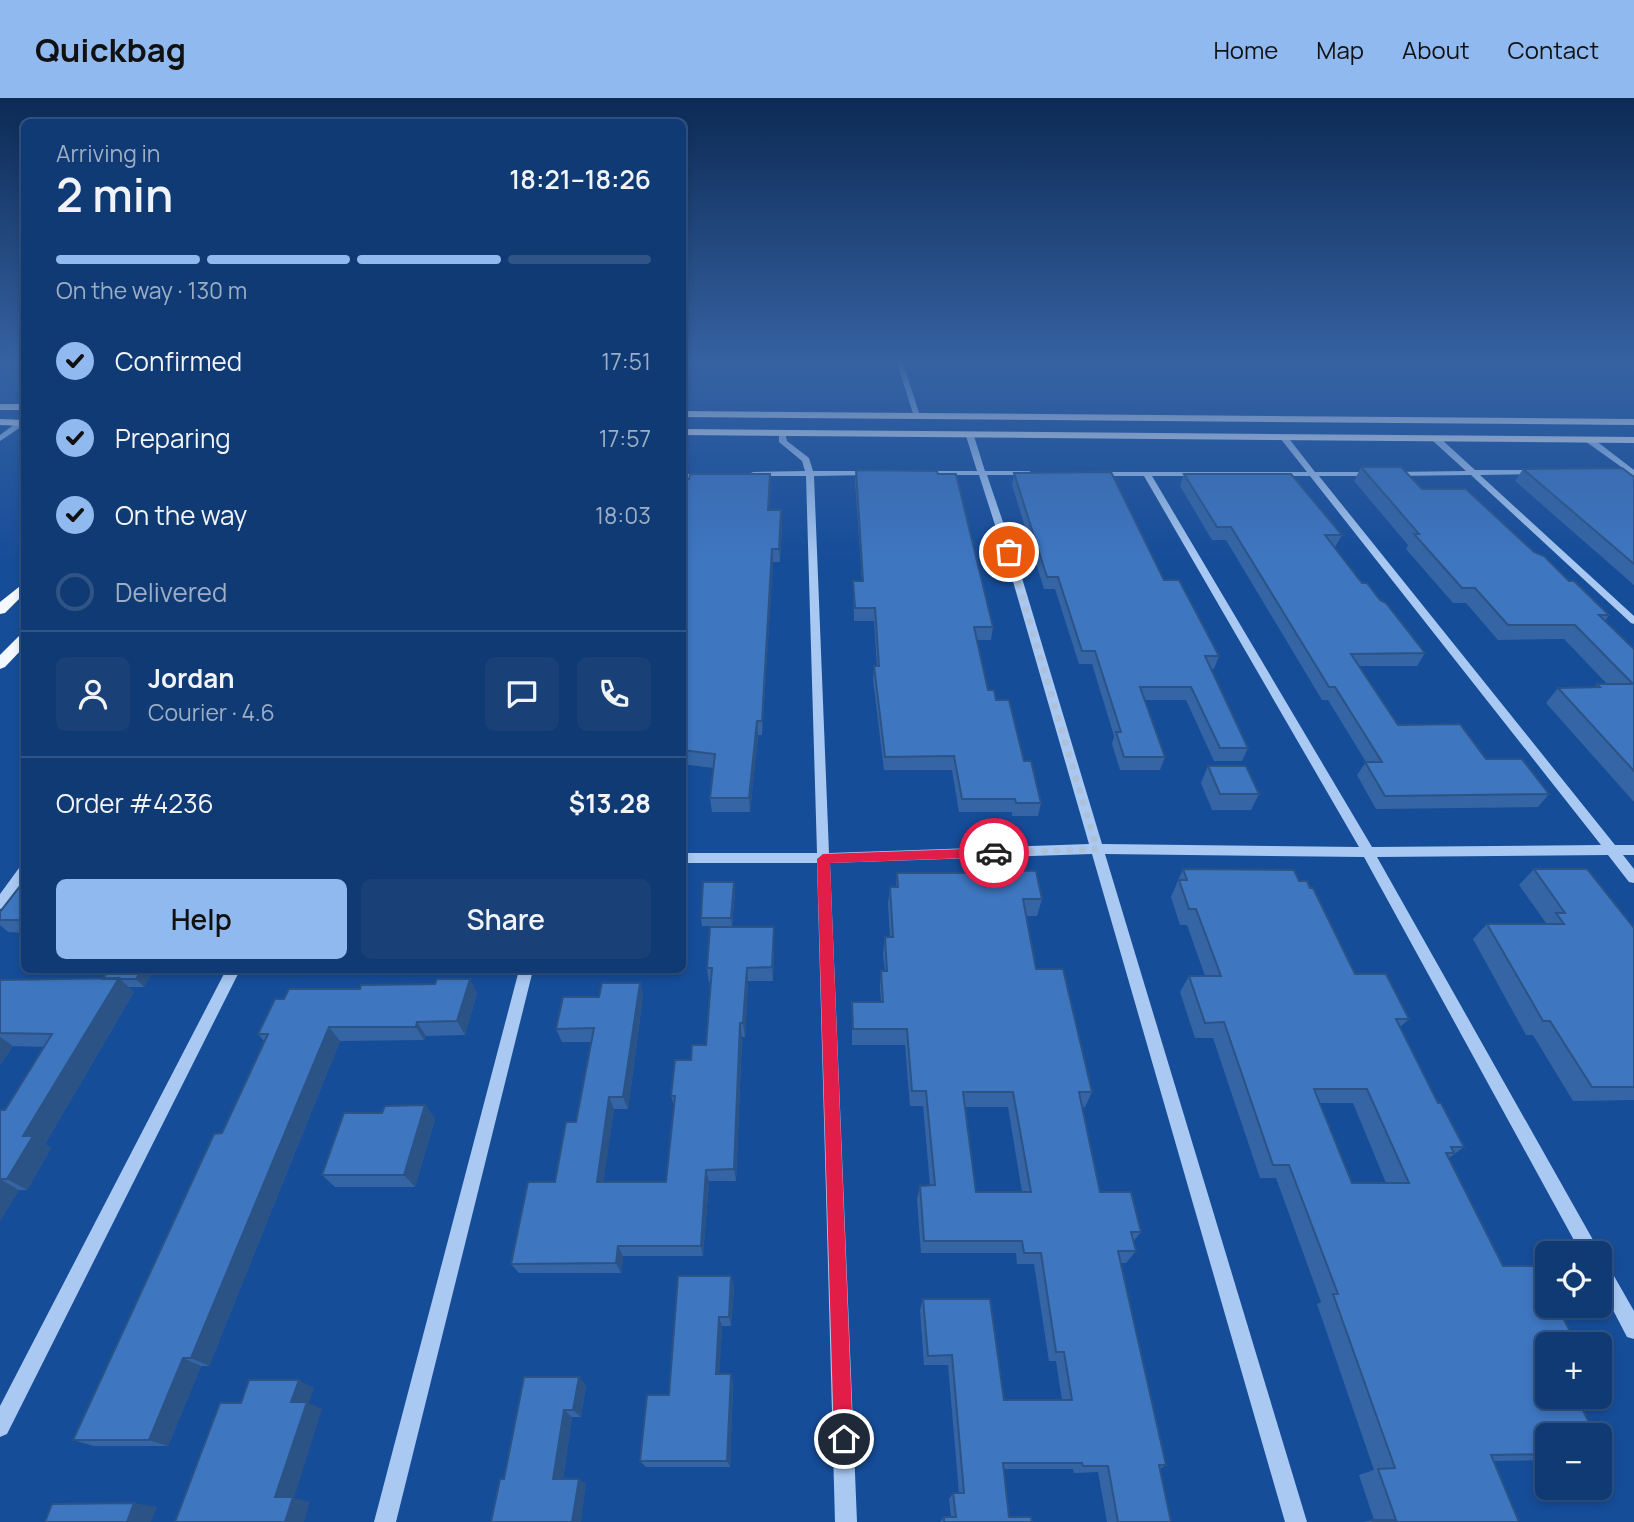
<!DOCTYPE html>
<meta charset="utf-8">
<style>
body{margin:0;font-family:Manrope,sans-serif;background:#194178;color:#f1f3f6;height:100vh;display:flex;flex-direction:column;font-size:26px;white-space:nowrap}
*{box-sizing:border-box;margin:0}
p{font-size:23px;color:#9cadc4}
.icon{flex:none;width:38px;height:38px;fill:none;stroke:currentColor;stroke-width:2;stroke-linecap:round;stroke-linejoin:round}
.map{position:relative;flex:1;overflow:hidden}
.panel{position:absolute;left:21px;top:21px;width:665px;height:854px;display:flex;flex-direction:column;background:#103a73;border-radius:10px;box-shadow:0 4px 10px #0003,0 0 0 2px #305485}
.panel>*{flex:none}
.fabs{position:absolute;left:1535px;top:1143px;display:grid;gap:14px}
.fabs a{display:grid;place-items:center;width:77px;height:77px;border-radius:10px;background:#103a73;box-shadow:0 4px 10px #0003,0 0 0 2px #305485;font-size:35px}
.pin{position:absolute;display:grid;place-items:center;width:60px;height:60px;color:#fff;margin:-30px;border:4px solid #fff;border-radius:50%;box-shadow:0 2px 7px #0007}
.courier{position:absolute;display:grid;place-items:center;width:70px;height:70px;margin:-35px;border:5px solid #e11d48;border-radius:50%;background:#fff;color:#222;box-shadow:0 2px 9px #0007}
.summary em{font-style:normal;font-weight:600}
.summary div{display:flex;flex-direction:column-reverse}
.summary{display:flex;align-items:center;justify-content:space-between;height:119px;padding:0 35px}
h1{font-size:46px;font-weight:600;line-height:52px}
.bar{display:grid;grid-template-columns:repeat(4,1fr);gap:10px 7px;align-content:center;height:84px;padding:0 35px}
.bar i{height:9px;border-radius:5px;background:#305485}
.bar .current{background:#90b9f0}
.bar p{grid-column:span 4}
.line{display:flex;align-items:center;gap:18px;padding:0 35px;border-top:2px solid #305485}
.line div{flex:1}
.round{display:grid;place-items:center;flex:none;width:74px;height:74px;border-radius:10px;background:#194178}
ol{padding:0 35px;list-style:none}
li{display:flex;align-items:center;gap:21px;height:77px}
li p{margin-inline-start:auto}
li .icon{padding:7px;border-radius:50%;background:#90b9f0;color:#111;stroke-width:4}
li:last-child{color:#9cadc4}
li i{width:38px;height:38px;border:4px solid #305485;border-radius:50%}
.cta{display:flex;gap:14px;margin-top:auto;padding:14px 35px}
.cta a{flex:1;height:80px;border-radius:10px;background:#90b9f0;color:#111;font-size:28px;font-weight:600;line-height:80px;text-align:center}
.cta a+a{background:#194178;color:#f1f3f6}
header{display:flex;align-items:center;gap:42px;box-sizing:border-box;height:98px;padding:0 35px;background:#90b9f0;color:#111}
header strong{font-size:33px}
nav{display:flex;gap:38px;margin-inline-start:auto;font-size:24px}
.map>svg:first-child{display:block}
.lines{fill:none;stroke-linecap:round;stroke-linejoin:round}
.minor{fill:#a9c9f2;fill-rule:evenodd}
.major{fill:#f4f8ff;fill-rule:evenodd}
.wall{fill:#3565a5;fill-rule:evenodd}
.shaded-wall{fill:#2b5386}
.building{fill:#3e76c0;stroke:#2b5386;stroke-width:2;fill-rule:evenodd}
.route{fill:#e11d48}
.done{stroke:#adc1db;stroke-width:7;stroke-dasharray:0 12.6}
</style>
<header>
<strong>Quickbag</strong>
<nav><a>Home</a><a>Map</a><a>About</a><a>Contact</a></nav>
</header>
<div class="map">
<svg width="1634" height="1424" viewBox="0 0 1634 1424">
<rect width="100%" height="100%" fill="#164d99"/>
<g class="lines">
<!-- minor -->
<path class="minor" d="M 897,265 L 903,265 L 921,321 L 914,319 Z
M 19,323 L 24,323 L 24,327 L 0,343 L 0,337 Z
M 779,334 L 785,334 L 787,343 L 809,360 L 813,373 L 871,373 L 875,375 L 871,377 L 814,378 L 829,755 L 1089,746 L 1012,480 L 979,377 L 921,377 L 917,375 L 921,373 L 977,373 L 966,338 L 970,336 L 974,338 L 985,373 L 1029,373 L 1033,375 L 1029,377 L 987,377 L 1022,480 L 1102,746 L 1359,749 L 1144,378 L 1096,378 L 1092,376 L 1096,374 L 1307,374 L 1280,340 L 1284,338 L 1287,338 L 1315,374 L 1375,374 L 1375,378 L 1319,378 L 1615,747 L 1634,747 L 1634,757 L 1623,757 L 1634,771 L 1634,785 L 1629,784 L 1608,757 L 1377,759 L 1597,1149 L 1600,1155 L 1600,1156 L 1581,1155 L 1364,759 L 1105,756 L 1307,1424 L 1285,1424 L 1092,756 L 830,765 L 857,1424 L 835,1424 L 817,765 L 682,765 L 682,755 L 817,755 L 806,378 L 753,378 L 749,376 L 753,374 L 805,373 L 802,363 L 779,344 ZM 1152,378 L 1310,378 L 1601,747 L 1372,749 Z
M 1433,339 L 1439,339 L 1475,372 L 1539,372 L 1540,374 L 1536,376 L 1480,377 L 1634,518 L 1634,526 L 1631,525 L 1471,377 L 1390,378 L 1390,374 L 1393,374 L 1466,373 L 1433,343 Z
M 1585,339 L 1591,339 L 1634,372 L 1634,378 L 1585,343 Z
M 682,376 L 707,376 L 711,378 L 707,380 L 682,380 Z
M 24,769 L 24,783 L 5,810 L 0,811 L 0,796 L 19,770 Z
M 226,872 L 240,872 L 7,1336 L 0,1339 L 0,1308 Z
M 519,872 L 533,872 L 396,1424 L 374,1424 Z
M 1600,1161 L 1606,1164 L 1634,1213 L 1634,1241 L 1627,1239 L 1600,1187 Z"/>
<!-- major -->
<path class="major" d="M 0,306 L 24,306 L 24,312 L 0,312 Z
M 682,313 L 1634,321 L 1634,327 L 682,319 Z
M 0,321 L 24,322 L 24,328 L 0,327 Z
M 682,331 L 1634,339 L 1634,345 L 682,337 Z
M 24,485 L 24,496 L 5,515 L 0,516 L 0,504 Z
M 24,537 L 24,549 L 5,569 L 0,571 L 0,557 L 19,538 Z"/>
</g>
<!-- wall -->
<path class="wall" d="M 1361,369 L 1422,391 L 1534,454 L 1609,517 L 1605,523 L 1634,551 L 1634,704 L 1546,605 L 1558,590 L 1595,589 L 1597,586 L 1607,586 L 1564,541 L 1498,542 L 1466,505 L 1453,505 L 1406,451 L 1408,447 L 1354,383 Z
M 1523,371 L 1634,379 L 1634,487 L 1515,383 Z
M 856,372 L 993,529 L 991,542 L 977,542 L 988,592 L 996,602 L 1024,663 L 1041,705 L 1038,718 L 1012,718 L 1012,714 L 959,714 L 952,672 L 884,672 L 873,581 L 874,568 L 877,568 L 874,523 L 854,523 L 853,483 L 862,483 L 855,384 Z
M 1014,375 L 1164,482 L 1219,558 L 1214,571 L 1211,571 L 1248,650 L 1242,663 L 1214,663 L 1186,602 L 1144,602 L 1165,659 L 1160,672 L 1120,672 L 1112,646 L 1114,638 L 1092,566 L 1079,566 L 1055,491 L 1044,491 L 1012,387 Z
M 1184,376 L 1342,437 L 1335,449 L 1362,485 L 1380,502 L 1425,555 L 1417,568 L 1359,568 L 1398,627 L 1486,661 L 1549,696 L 1538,709 L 1376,711 L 1357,677 L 1366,664 L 1328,602 L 1322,602 L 1226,442 L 1212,442 L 1180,388 Z
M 682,388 L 771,389 L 769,412 L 782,425 L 780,464 L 773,464 L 762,637 L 758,637 L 750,714 L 712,714 L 710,700 L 713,670 L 682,666 Z
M 1208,668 L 1259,696 L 1251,712 L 1212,712 L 1201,685 Z
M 971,771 L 1042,801 L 1037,818 L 1026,818 L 1036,871 L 1092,994 L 1085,1009 L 1082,1009 L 1100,1094 L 1141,1134 L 1133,1144 L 1136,1153 L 1126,1165 L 1121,1165 L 1166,1367 L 1160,1371 L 1171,1424 L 1107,1424 L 1098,1374 L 1074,1375 L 1073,1371 L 1004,1371 L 1009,1419 L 1032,1424 L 940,1424 L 944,1419 L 951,1419 L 949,1401 L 953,1395 L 959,1395 L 948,1267 L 924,1267 L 920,1212 L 923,1201 L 1004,1302 L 1062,1302 L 1056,1263 L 1049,1263 L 1034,1166 L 1017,1166 L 1016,1155 L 921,1155 L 917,1101 L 920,1088 L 930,1087 L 923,1008 L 910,1008 L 905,947 L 852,947 L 852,904 L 881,904 L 880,889 L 881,873 L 885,873 L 883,856 L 885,839 L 890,839 L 888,806 L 890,789 L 896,789 L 897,775 L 970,775 ZM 965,1009 L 1008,1009 L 1022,1094 L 976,1094 Z
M 1183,771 L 1299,783 L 1355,876 L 1409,921 L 1400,929 L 1438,1005 L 1464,1049 L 1449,1060 L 1503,1168 L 1576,1245 L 1547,1246 L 1547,1362 L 1493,1363 L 1519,1424 L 1363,1424 L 1374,1422 L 1359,1377 L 1374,1372 L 1317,1206 L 1321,1204 L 1276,1080 L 1260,1080 L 1213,940 L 1195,940 L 1180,894 L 1189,878 L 1205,878 L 1187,827 L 1180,827 L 1171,799 ZM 1320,1005 L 1353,1005 L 1386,1085 L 1352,1085 Z
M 1534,771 L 1634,830 L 1634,1002 L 1573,1003 L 1533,937 L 1526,937 L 1473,841 L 1487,826 L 1546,825 L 1519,787 Z
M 24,783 L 24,835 L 8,834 L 0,827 L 0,814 Z
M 734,784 L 735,792 L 732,828 L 702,828 L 701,820 Z
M 774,829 L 774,843 L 773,883 L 748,883 L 745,939 L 742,939 L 736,1083 L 709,1083 L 703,1158 L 623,1158 L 621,1175 L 519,1175 L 511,1166 L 555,1084 L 576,1024 L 591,944 L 562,944 L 556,931 L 599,899 L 640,885 L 643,898 L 628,1011 L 614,1011 L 603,1084 L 666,1084 L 674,1008 L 671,998 L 691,962 L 706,947 L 711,884 L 709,884 L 707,870 Z
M 154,872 L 144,889 L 128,889 L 134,894 L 45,1046 L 51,1050 L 27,1092 L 19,1092 L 0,1123 L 0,1012 L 5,1012 L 44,949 L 13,948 L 0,967 L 0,882 L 103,881 Z
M 477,895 L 465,937 L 426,938 L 424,942 L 340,943 L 209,1268 L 201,1268 L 168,1348 L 94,1348 L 73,1342 L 222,1035 L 264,943 L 258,936 Z
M 425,1007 L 435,1021 L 415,1089 L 335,1089 L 322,1077 L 382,1015 Z
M 731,1178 L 734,1189 L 731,1228 L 722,1228 L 719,1276 L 733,1284 L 730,1369 L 646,1369 L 640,1363 Z
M 586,1287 L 581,1319 L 572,1319 L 563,1381 L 586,1386 L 504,1381 Z"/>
<!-- shaded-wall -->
<path class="shaded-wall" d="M 770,376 L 771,389 L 768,425 L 768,412 Z
M 781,412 L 782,425 L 780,464 L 779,451 Z
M 772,451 L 773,464 L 762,637 L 762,623 Z
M 757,623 L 758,637 L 750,714 L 749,700 Z
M 734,784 L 735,792 L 732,828 L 731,820 Z
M 774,829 L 774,843 L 773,883 L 772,869 Z
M 747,870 L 748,883 L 745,939 L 743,925 Z
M 142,872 L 154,872 L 144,889 L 136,881 Z
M 119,880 L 134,894 L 45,1046 L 51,1050 L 27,1092 L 7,1081 L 23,1038 Z
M 470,881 L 477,895 L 465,937 L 457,923 Z
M 640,885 L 643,898 L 628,1011 L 623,999 Z
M 417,924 L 426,938 L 424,942 L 416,929 Z
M 740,925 L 742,939 L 736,1083 L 734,1071 Z
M 329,929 L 340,943 L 209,1268 L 191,1260 Z
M 0,939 L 13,948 L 0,967 Z
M 609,999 L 614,1011 L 602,1095 L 597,1084 Z
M 425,1007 L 435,1021 L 415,1089 L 404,1077 Z
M 706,1072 L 709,1083 L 703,1158 L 701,1148 Z
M 0,1081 L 19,1092 L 0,1123 Z
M 618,1148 L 623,1158 L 621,1175 L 616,1165 Z
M 731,1178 L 734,1189 L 731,1228 L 729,1219 Z
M 719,1219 L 722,1228 L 719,1284 L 716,1276 Z
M 183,1260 L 201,1268 L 168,1348 L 149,1342 Z
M 731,1276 L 733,1284 L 730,1369 L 727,1363 Z
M 579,1279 L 586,1287 L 581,1319 L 573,1312 Z
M 299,1282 L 314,1290 L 309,1305 L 322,1311 L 294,1400 L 310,1404 L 304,1424 L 285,1424 L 275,1399 L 291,1304 Z
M 564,1312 L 572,1319 L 562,1386 L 553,1381 Z
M 579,1381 L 586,1386 L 581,1424 L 572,1424 Z
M 134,1405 L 157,1409 L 151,1424 L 127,1424 Z"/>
<!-- building -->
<path class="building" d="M 1361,369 L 1401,369 L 1422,391 L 1466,391 L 1534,454 L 1544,458 L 1569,483 L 1574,483 L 1609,517 L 1599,517 L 1634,551 L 1634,673 L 1558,590 L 1600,589 L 1597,586 L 1633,586 L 1575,527 L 1508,527 L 1475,490 L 1462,490 L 1414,436 L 1419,436 Z
M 1622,370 L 1634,379 L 1634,466 L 1523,371 Z
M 856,372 L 937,373 L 938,376 L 956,376 L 993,529 L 974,529 L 988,592 L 994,592 L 996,602 L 1009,602 L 1024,663 L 1031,663 L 1041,705 L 1016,705 L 1015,701 L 962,701 L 954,658 L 885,659 L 874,568 L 879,568 L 875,510 L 855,510 L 853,483 L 863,483 Z
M 1111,374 L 1164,482 L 1179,482 L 1219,558 L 1205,558 L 1248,650 L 1220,650 L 1191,589 L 1140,589 L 1165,659 L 1124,659 L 1116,634 L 1121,634 L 1095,553 L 1082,553 L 1058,479 L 1047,479 L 1014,375 Z
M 690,376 L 770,376 L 768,412 L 781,412 L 779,451 L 772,451 L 762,623 L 757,623 L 749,700 L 710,700 L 715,656 L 682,652 L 682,388 L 684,381 L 689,381 Z
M 1184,376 L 1291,376 L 1342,437 L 1325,437 L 1362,485 L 1367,485 L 1380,502 L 1386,505 L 1425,555 L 1351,556 L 1398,627 L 1460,626 L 1486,661 L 1522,661 L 1549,696 L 1385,698 L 1365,664 L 1382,664 L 1335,589 L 1329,589 L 1231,429 L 1217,429 Z
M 1208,668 L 1246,668 L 1259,696 L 1220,696 Z
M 971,771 L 1036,773 L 1042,801 L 1023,801 L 1036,871 L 1063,871 L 1092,994 L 1079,994 L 1100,1094 L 1131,1094 L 1141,1134 L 1131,1134 L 1136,1153 L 1118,1153 L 1166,1367 L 1159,1367 L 1171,1424 L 1118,1424 L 1108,1368 L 1083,1368 L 1082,1365 L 1003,1365 L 1009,1419 L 1031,1419 L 1032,1424 L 944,1424 L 944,1419 L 956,1419 L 953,1395 L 964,1395 L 952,1257 L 928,1258 L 923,1201 L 990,1201 L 1004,1302 L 1072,1302 L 1064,1254 L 1056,1254 L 1041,1155 L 1024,1155 L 1022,1143 L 924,1143 L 920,1088 L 935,1087 L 926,993 L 912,993 L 907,931 L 853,931 L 852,904 L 883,904 L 881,873 L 887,873 L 885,839 L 893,839 L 890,789 L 898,789 L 897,775 L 972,775 ZM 963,994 L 1013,994 L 1031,1094 L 976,1094 Z
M 1183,771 L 1294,772 L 1299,783 L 1307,783 L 1310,790 L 1313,790 L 1355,876 L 1386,876 L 1409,921 L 1396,921 L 1438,1005 L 1441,1005 L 1464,1049 L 1451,1049 L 1454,1055 L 1446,1055 L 1503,1168 L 1536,1168 L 1547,1189 L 1547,1208 L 1557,1208 L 1576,1245 L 1547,1246 L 1547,1298 L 1576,1298 L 1595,1337 L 1547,1337 L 1547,1356 L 1491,1357 L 1519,1424 L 1373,1424 L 1372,1422 L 1396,1422 L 1378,1371 L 1395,1370 L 1333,1196 L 1338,1196 L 1289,1067 L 1273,1067 L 1224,924 L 1205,925 L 1189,878 L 1221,878 L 1196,811 L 1189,811 L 1179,782 L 1187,782 ZM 1314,991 L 1367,991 L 1409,1085 L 1352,1085 Z
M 1534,771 L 1587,771 L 1634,830 L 1634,989 L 1592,989 L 1550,923 L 1543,923 L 1487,826 L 1564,826 L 1556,815 L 1565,815 Z
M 24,783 L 24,822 L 0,822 L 0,814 Z
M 703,784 L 734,784 L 731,820 L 701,820 Z
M 710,829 L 774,829 L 772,869 L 747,870 L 743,925 L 740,925 L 734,1071 L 706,1072 L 701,1148 L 618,1148 L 616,1165 L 511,1166 L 528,1084 L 555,1084 L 566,1024 L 576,1024 L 594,930 L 556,931 L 563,899 L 599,899 L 602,885 L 640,885 L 623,999 L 609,999 L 597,1084 L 666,1084 L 675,998 L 671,998 L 675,962 L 691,962 L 692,947 L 706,947 L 712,870 L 707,870 Z
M 109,872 L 142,872 L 136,881 L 103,881 Z
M 119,880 L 23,1038 L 33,1038 L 7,1081 L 0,1081 L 0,1012 L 5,1012 L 52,936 L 0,935 L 0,882 Z
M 437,881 L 470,881 L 457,923 L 417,924 L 416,929 L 329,929 L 191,1260 L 183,1260 L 149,1342 L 73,1342 L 214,1036 L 222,1035 L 268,936 L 258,936 L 275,901 L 284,901 L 289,891 L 360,891 L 361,887 L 435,886 Z
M 425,1007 L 404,1077 L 322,1077 L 344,1015 L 382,1015 L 385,1008 Z
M 678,1178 L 731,1178 L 729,1219 L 719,1219 L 716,1276 L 731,1276 L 727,1363 L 640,1363 L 647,1297 L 669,1297 Z
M 524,1279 L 579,1279 L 573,1312 L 564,1312 L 553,1381 L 579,1381 L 572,1424 L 491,1424 L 500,1381 L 504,1381 Z
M 249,1282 L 299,1282 L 291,1304 L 307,1304 L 275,1399 L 293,1399 L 285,1424 L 175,1424 L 220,1305 L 241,1305 Z
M 1600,1346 L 1604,1355 L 1600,1355 Z
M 134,1405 L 127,1424 L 45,1424 L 52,1406 Z"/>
<!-- sky -->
<linearGradient id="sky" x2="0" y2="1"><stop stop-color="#0c2a54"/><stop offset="0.57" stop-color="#3662a2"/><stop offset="1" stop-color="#3662a2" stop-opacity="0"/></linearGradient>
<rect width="1634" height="464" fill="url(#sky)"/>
<!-- route -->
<path class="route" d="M 994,750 L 1000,755 L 994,759 L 830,765 L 853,1341 L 850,1348 L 844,1350 L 837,1348 L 834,1341 L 817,761 L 823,756 Z"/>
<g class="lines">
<!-- done -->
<path class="done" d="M 994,755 L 1097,751 L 1009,454"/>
</g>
</svg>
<div class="fabs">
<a><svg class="icon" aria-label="locate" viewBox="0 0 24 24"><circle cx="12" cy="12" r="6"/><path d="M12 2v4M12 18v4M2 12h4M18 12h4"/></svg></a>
<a>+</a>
<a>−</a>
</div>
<div class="pin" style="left:1009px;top:454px;background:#ea580c"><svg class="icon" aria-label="bag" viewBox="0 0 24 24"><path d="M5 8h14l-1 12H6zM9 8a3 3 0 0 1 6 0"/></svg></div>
<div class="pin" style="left:844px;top:1341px;background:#1f2937"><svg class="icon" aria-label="home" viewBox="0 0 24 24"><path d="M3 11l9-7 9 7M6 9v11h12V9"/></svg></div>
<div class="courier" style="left:994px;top:755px"><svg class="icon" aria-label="car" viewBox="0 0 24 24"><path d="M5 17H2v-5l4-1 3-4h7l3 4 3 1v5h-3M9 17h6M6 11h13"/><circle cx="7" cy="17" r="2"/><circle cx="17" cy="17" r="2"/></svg></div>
<section class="panel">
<div class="summary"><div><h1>2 min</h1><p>Arriving in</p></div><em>18:21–18:26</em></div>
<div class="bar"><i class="current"></i><i class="current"></i><i class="current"></i><i></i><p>On the way · 130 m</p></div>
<ol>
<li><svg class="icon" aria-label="check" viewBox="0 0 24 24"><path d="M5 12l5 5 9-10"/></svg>Confirmed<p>17:51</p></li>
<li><svg class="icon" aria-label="check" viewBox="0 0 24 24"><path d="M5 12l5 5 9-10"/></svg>Preparing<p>17:57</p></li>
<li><svg class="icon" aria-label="check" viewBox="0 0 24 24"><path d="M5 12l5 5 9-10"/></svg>On the way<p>18:03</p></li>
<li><i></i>Delivered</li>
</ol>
<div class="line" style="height:126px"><a class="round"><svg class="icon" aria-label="person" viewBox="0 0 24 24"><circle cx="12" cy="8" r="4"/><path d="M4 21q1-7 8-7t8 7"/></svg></a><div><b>Jordan</b><p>Courier · 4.6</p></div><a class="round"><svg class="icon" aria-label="chat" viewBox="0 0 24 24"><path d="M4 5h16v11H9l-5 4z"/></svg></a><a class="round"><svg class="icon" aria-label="phone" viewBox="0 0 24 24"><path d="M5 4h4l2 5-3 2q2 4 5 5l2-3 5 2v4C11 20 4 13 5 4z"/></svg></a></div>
<div class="line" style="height:91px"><div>Order #4236</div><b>$13.28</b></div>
<div class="cta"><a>Help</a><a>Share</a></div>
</section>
</div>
